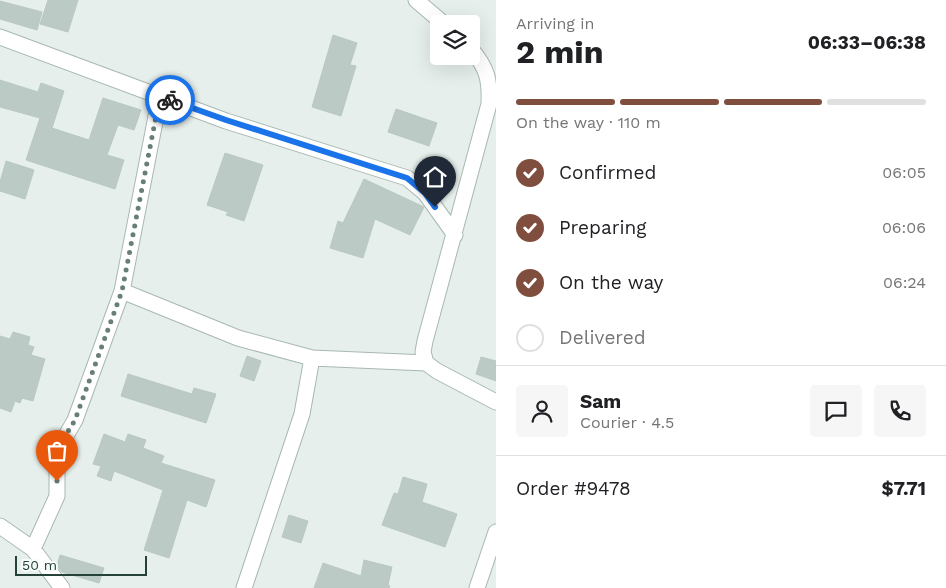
<!DOCTYPE html>
<meta charset="utf-8">
<style>
body{margin:0;font-family:"Work Sans",sans-serif;background:#f6f6f6;color:#202124;height:100vh;display:flex;flex-direction:column;font-size:19px;white-space:nowrap}
*{box-sizing:border-box;margin:0}
p{font-size:16px;color:#757577}
.icon{flex:none;width:28px;height:28px;fill:none;stroke:currentColor;stroke-width:2;stroke-linecap:round;stroke-linejoin:round}
.map{position:relative;flex:1;overflow:hidden}
.side{display:flex;flex-direction:column;background:#fff;width:450px}
.side>*{flex:none}
.tools{position:absolute;left:430px;top:15px;display:grid;gap:10px}
.tools a{display:grid;place-items:center;width:50px;height:50px;border-radius:5px;background:#fff;box-shadow:0 5px 20px #0002;font-size:25px}
.scale{position:absolute;left:15px;bottom:12px;width:132px;box-sizing:border-box;padding-left:5px;border:2px solid #24423a;border-top:0;font-size:14px;line-height:18px;white-space:nowrap;color:#24423a;-webkit-text-stroke:4px #f7fbf9;paint-order:stroke}
.pin{position:absolute;display:grid;place-items:center;width:42px;height:42px;color:#fff;margin:-51px -21px;border-radius:50% 50% 50% 0;rotate:-45deg;box-shadow:0 0 5px #0007}
.pin .icon{rotate:45deg}
.courier{position:absolute;display:grid;place-items:center;width:50px;height:50px;margin:-25px;border:4px solid #1a73e8;border-radius:50%;background:#fff;color:#222;box-shadow:0 1px 6px #0007}
.head em{font-style:normal;font-weight:700}
.head div{display:flex;flex-direction:column-reverse}
.head{display:flex;align-items:center;justify-content:space-between;height:85px;padding:0 20px}
h1{font-size:32px;font-weight:700;line-height:38px}
.bar{display:grid;grid-template-columns:repeat(4,1fr);gap:8px 5px;align-content:center;height:60px;padding:0 20px}
.bar i{height:6px;border-radius:4px;background:#e0e0e0}
.bar .selected{background:#7f4e3f}
.bar p{grid-column:span 4}
.line{display:flex;align-items:center;gap:12px;padding:0 20px;border-top:1px solid #e0e0e0}
.line div{flex:1}
.round{display:grid;place-items:center;flex:none;width:52px;height:52px;border-radius:5px;background:#f6f6f6}
ol{padding:0 20px;list-style:none}
li{display:flex;align-items:center;gap:15px;height:55px}
li p{margin-inline-start:auto}
li .icon{padding:5px;border-radius:50%;background:#7f4e3f;color:#fff;stroke-width:4}
li:last-child{color:#757577}
li i{width:28px;height:28px;border:2px solid #e0e0e0;border-radius:50%}
main{display:flex;flex:1;min-height:0}
.map>svg:first-child{display:block}
.building{fill:#bbcac4;stroke:#b8c9c2}
.lines{fill:none;stroke-linecap:round;stroke-linejoin:round}
.minor-casing{stroke:#a8b8b2;stroke-width:17}
.minor{stroke:#fff;stroke-width:15}
.done{stroke:#687f78;stroke-width:5;stroke-dasharray:0 9}
.route{stroke:#1a73e8;stroke-width:6}
</style>
<main>
<div class="map">
<svg width="496" height="588" viewBox="0 0 496 588">
<rect width="100%" height="100%" fill="#e6efeb"/>
<!-- building -->
<path class="building" d="M 48,0 L 78,0 L 68,32 L 40,24 Z
M 0,1 L 42,12 L 37,30 L 0,19 Z
M 333,35 L 357,43 L 350,65 L 356,66 L 341,116 L 312,107 Z
M 0,80 L 38,92 L 41,83 L 64,91 L 52,128 L 89,140 L 103,98 L 141,110 L 134,130 L 118,125 L 107,155 L 124,160 L 115,189 L 26,160 L 40,118 L 0,107 Z
M 396,109 L 437,123 L 429,146 L 388,132 Z
M 225,153 L 263,165 L 244,221 L 226,215 L 228,212 L 207,205 Z
M 6,161 L 34,170 L 25,199 L 0,191 L 0,182 Z
M 364,179 L 424,207 L 410,235 L 375,219 L 363,258 L 330,248 L 338,221 L 343,223 Z
M 13,332 L 30,337 L 28,345 L 34,347 L 31,355 L 45,359 L 33,401 L 22,398 L 20,403 L 15,401 L 11,412 L 0,408 L 0,336 L 10,339 Z
M 247,356 L 261,361 L 254,381 L 240,376 Z
M 481,357 L 496,361 L 496,381 L 476,374 Z
M 128,374 L 192,394 L 194,388 L 216,394 L 206,423 L 121,396 Z
M 104,434 L 125,442 L 128,434 L 146,440 L 143,448 L 164,456 L 161,463 L 215,480 L 206,507 L 187,500 L 169,558 L 144,550 L 163,490 L 114,471 L 111,481 L 97,476 L 101,466 L 93,464 Z
M 403,477 L 427,484 L 422,502 L 457,514 L 445,547 L 382,525 L 394,493 L 398,494 Z
M 289,515 L 308,521 L 301,543 L 282,537 Z
M 60,555 L 104,568 L 99,583 L 62,572 L 57,566 Z
M 364,560 L 392,567 L 388,585 L 390,586 L 389,588 L 314,588 L 323,563 L 361,576 Z"/>
<g class="lines">
<defs>
<path id="minor" d="M 416,0 L 444,24
M 0,37 L 226,121 L 407,178 L 425,193 L 455,235
M 471,49 C 487,68 490,79 489,104 L 425,341 L 423,352 L 426,363 L 437,371 L 496,402
M 122,291 L 238,338 L 312,358 L 426,363
M 0,526 L 33,549 L 62,588
M 33,549 L 57,496 L 57,451 L 75,420 L 122,291 L 160,96
M 244,588 L 302,414 L 312,358
M 477,588 L 496,532"/>
</defs>
<!-- minor casing -->
<use href="#minor" class="minor-casing"/>
<!-- minor -->
<use href="#minor" class="minor"/>
</g>
<g class="lines">
<!-- done -->
<path class="done" d="M 57,481 L 56,451 L 75,420 L 122,291 L 160,96 L 170,100"/>
<!-- route -->
<path class="route" d="M 170,100 L 226,120 L 407,178 L 425,193 L 435,207"/>
</g>
</svg>
<div class="tools">
<a><svg class="icon" aria-label="layers" viewBox="0 0 24 24"><path d="M12 4l9 5-9 5-9-5zM3 14l9 5 9-5"/></svg></a>
</div>
<div class="scale">50 m</div>
<div class="pin" style="left:57px;top:481px;background:#ea580c"><svg class="icon" aria-label="bag" viewBox="0 0 24 24"><path d="M5 8h14l-1 12H6zM9 8a3 3 0 0 1 6 0"/></svg></div>
<div class="pin" style="left:435px;top:207px;background:#1f2937"><svg class="icon" aria-label="home" viewBox="0 0 24 24"><path d="M3 11l9-7 9 7M6 9v11h12V9"/></svg></div>
<div class="courier" style="left:170px;top:100px"><svg class="icon" aria-label="bike" viewBox="0 0 24 24"><circle cx="6" cy="16" r="4"/><circle cx="18" cy="16" r="4"/><path d="M6 16l4-8h5l3 8M10 8l3 8H6M13 5h3"/></svg></div>
</div>
<section class="side">
<div class="head"><div><h1>2 min</h1><p>Arriving in</p></div><em>06:33–06:38</em></div>
<div class="bar"><i class="selected"></i><i class="selected"></i><i class="selected"></i><i></i><p>On the way · 110 m</p></div>
<ol>
<li><svg class="icon" aria-label="check" viewBox="0 0 24 24"><path d="M5 12l5 5 9-10"/></svg>Confirmed<p>06:05</p></li>
<li><svg class="icon" aria-label="check" viewBox="0 0 24 24"><path d="M5 12l5 5 9-10"/></svg>Preparing<p>06:06</p></li>
<li><svg class="icon" aria-label="check" viewBox="0 0 24 24"><path d="M5 12l5 5 9-10"/></svg>On the way<p>06:24</p></li>
<li><i></i>Delivered</li>
</ol>
<div class="line" style="height:90px"><a class="round"><svg class="icon" aria-label="person" viewBox="0 0 24 24"><circle cx="12" cy="8" r="4"/><path d="M4 21q1-7 8-7t8 7"/></svg></a><div><b>Sam</b><p>Courier · 4.5</p></div><a class="round"><svg class="icon" aria-label="chat" viewBox="0 0 24 24"><path d="M4 5h16v11H9l-5 4z"/></svg></a><a class="round"><svg class="icon" aria-label="phone" viewBox="0 0 24 24"><path d="M5 4h4l2 5-3 2q2 4 5 5l2-3 5 2v4C11 20 4 13 5 4z"/></svg></a></div>
<div class="line" style="height:65px"><div>Order #9478</div><b>$7.71</b></div>
</section>
</main>
